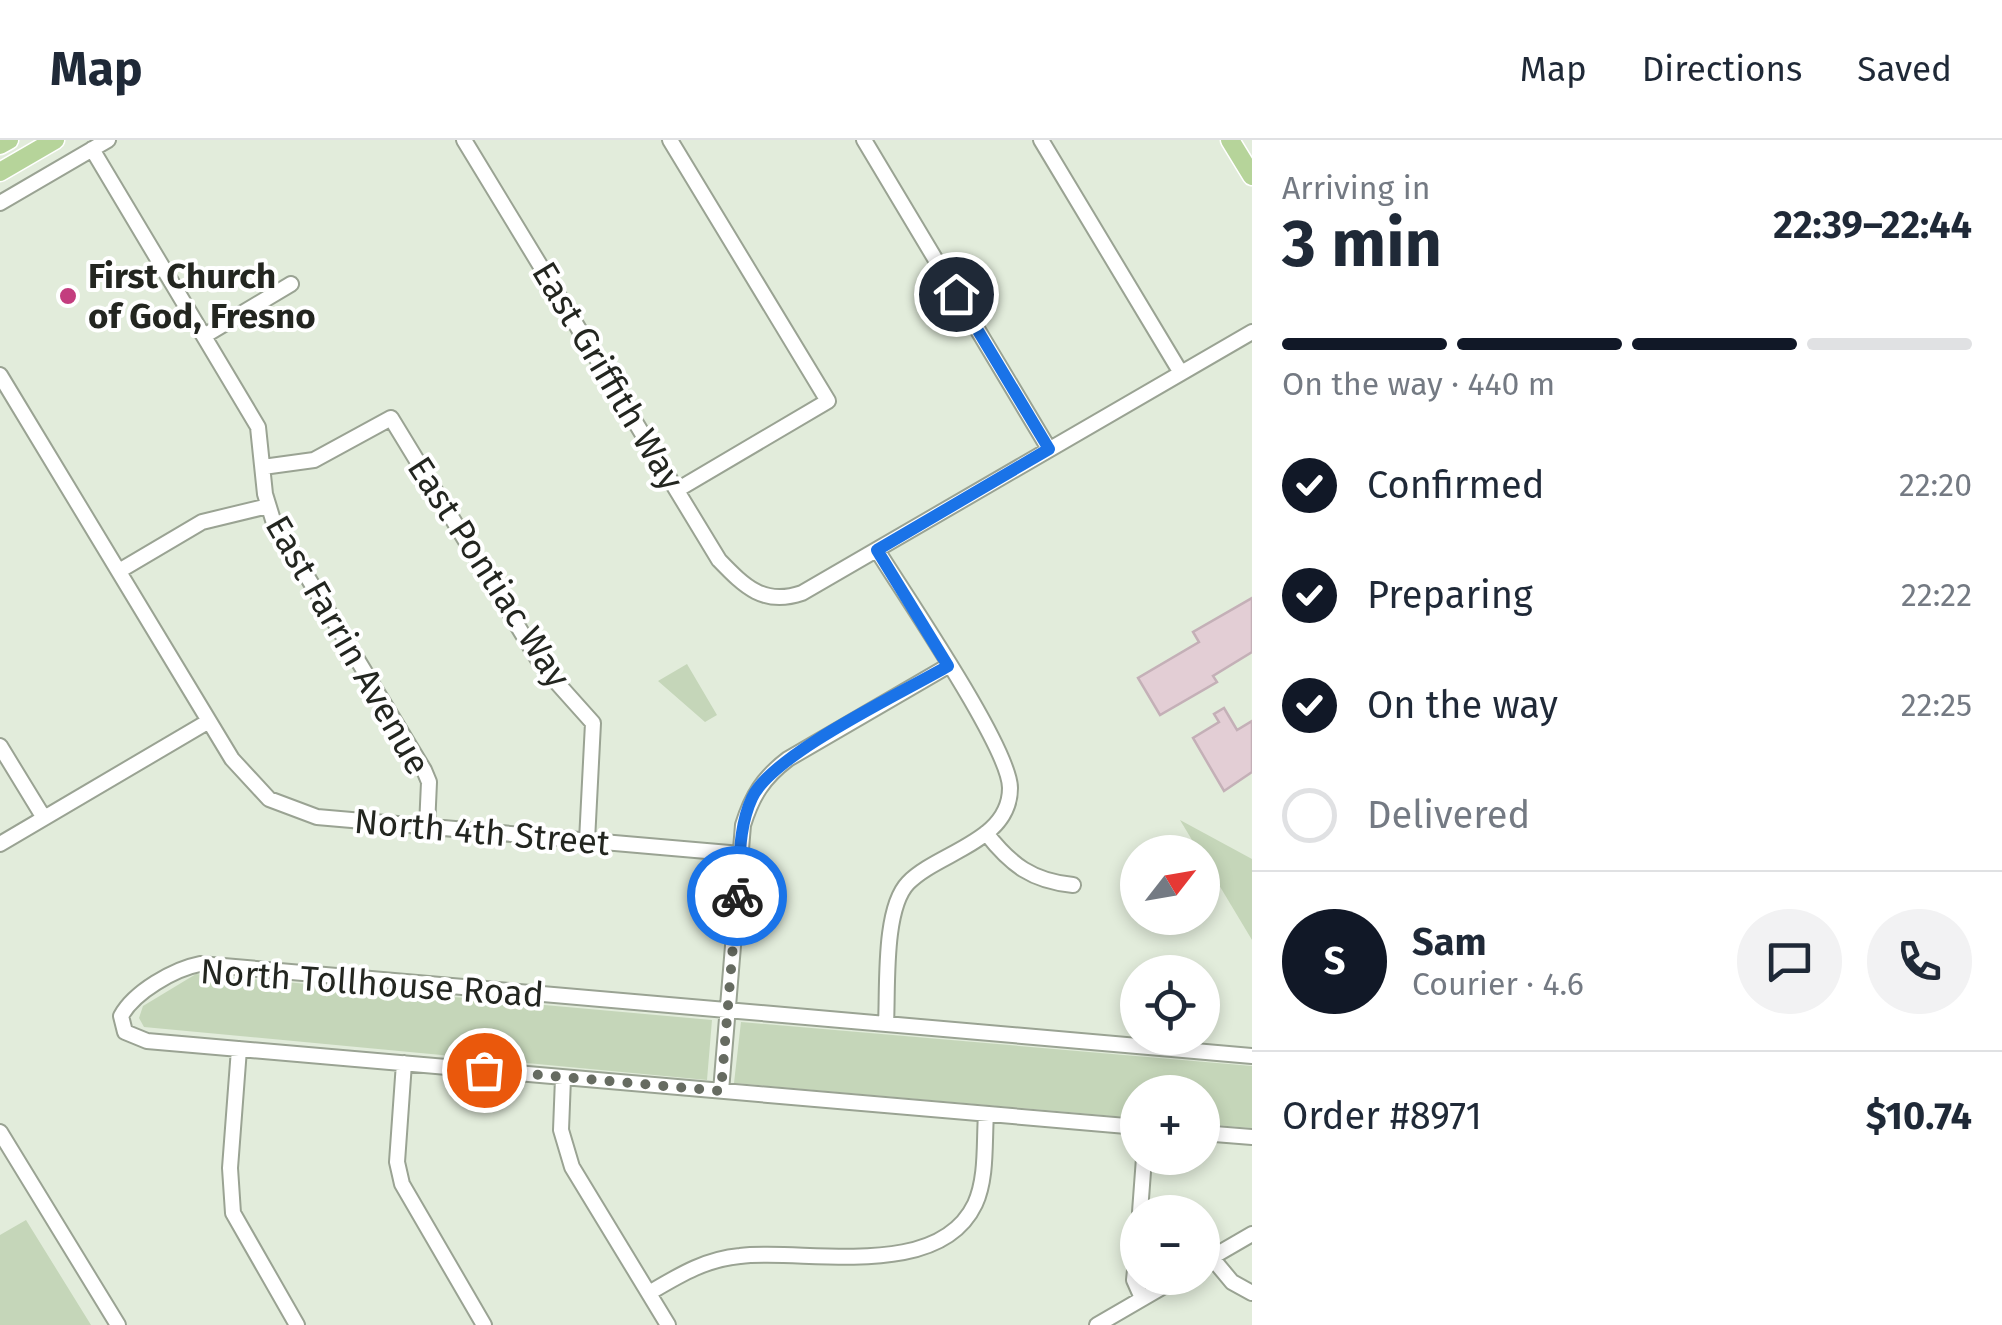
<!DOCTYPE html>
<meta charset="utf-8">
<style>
body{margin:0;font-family:"Fira Sans",sans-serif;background:#f2f2f3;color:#1f2937;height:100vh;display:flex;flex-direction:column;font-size:38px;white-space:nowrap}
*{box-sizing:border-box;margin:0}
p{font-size:32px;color:#747a83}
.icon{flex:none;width:55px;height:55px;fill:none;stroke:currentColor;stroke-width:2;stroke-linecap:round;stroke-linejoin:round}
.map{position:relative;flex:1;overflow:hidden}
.drawer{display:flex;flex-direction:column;background:#fff;width:750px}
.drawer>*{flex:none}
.needle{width:65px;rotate:59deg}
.controls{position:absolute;left:1120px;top:695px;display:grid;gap:20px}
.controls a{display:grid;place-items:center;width:100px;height:100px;border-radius:50%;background:#fff;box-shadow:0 5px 15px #0003;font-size:50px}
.pin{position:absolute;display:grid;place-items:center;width:85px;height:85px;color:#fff;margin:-42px;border:5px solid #fff;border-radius:50%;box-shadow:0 2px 10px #0007}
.courier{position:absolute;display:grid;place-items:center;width:100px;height:100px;margin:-50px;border:8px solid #1a73e8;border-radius:50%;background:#fff;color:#222;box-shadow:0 2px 12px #0007}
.overview em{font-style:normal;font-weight:700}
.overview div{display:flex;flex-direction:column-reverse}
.overview{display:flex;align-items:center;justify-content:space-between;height:170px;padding:0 30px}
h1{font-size:65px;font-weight:700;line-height:75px}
.bar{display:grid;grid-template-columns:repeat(4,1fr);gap:15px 10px;align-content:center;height:120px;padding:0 30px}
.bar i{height:12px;border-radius:8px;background:#e0e1e3}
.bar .selected{background:#111827}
.bar p{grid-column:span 4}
.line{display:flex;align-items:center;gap:25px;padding:0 30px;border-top:2px solid #e0e1e3}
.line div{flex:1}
.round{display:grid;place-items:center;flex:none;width:105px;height:105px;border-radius:52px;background:#f2f2f3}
ol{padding:0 30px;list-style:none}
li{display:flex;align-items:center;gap:30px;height:110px}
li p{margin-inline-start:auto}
li .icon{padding:10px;border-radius:50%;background:#111827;color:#fff;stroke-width:4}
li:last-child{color:#747a83}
li i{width:55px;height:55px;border:5px solid #e0e1e3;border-radius:50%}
header{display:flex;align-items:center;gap:60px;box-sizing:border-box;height:140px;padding:0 50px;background:#fff;border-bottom:2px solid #e0e1e3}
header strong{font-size:48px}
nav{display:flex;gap:55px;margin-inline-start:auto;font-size:35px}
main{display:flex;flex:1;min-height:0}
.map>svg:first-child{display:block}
.green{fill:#c5d6b9}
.building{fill:#e3ced5;stroke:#c4b0b7;stroke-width:2.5}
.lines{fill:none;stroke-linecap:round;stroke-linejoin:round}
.minor-casing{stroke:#9aa393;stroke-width:18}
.major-casing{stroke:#fff;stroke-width:21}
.minor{stroke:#fff;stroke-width:14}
.major{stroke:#b6d49a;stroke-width:18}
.done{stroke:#666b61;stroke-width:10;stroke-dasharray:0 18}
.route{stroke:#1a73e8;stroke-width:12}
.poi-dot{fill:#c33d7e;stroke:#fff;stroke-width:4}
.labels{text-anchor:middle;stroke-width:8;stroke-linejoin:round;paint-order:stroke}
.poi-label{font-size:35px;font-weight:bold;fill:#232620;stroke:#fff;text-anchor:start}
.street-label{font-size:35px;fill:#232620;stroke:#fff}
</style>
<header>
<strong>Map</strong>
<nav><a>Map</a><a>Directions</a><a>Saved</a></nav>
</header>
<main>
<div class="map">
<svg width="1252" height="1185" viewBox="0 0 1252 1185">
<rect width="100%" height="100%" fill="#e2ecdb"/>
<!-- green -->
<path class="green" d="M 687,524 L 717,575 L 705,582 L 658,541 Z
M 1180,680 L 1252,719 L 1252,800 Z
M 196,834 L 712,880 L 707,940 L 144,887 L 139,878 L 143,866 Z
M 741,882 L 1252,926 L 1252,988 L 1203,984 L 1202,952 L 1138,952 L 1137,978 L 734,943 Z
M 26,1080 L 91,1185 L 0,1185 L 0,1095 Z"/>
<!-- building -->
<path class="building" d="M 1252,458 L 1252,512 L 1213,536 L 1217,542 L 1160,575 L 1138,538 L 1199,502 L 1193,492 Z
M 1224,568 L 1237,590 L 1252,581 L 1252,632 L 1224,651 L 1193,598 L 1219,582 L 1214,574 Z"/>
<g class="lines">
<defs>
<path id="minor" d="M 464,0 L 719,420 C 745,447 764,466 802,453 L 1252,192
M 670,0 L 828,261 L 677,350
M 864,0 L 1049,309
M 1041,0 L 1181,233
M 92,9 L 258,287 L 265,354 L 273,380 L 424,630 L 429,642 L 427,687
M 0,63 L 108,0
M 204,196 L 291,144
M 0,235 L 232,619 L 269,659 L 317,677 L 741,714
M 263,327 L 314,320 L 391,278 L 542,526 L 593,583 L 587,701
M 877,410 C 904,454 1010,608 1010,648 C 1010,702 938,712 908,743 C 883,769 888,848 886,884
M 119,431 L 202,382 L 268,366
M 0,606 L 44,678
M 986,693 C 1011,725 1032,741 1073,745
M 0,704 L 209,581
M 239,909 L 230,1028 L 233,1073 L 297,1185
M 404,923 L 397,1022 L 402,1044 L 484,1185
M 563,938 L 561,990 L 572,1027 L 668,1185
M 721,951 L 743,685 C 752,656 763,638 788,619 L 948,526
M 1138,987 L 147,901 L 125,892 L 121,876 C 134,852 174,829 200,824 L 1252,916
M 0,992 L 118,1185
M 1202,993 L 1252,997
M 1140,1072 L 1144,1018
M 1138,1100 L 1134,1140 L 1142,1158
M 1212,1118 L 1232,1142 L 1252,1153
M 1202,1123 L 1252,1094
M 649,1153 C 678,1136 705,1119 740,1116 C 804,1108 938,1142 975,1064 C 987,1038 984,1003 986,974
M 1097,1185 L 1178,1138"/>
<path id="major" d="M 1230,0 L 1252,36
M 0,5 L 9,0
M 0,32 L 55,0"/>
</defs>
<!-- minor casing -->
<use href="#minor" class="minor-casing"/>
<!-- major casing -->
<use href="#major" class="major-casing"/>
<!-- minor -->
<use href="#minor" class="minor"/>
<!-- major -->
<use href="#major" class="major"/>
</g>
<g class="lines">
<!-- done -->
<path class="done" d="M 484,930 L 721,951 L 737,756"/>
<!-- route -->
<path class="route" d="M 737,756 C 740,723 738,688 752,658 C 772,614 902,553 948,526 L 877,410 L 1049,309 L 956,154"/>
</g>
<!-- markers -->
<circle class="poi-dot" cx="68" cy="156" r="10"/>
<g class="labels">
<!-- poi labels -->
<g class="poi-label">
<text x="88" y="148">First Church<tspan x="88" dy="40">of God, Fresno</tspan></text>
</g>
<!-- street labels -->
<g class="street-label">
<text transform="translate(608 236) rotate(59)" y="12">East Griffith Way</text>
<text transform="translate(489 432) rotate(57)" y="12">East Pontiac Way</text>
<text transform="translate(348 505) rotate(60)" y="12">East Farrin Avenue</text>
<text transform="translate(482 692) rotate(5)" y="12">North 4th Street</text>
<text transform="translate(372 843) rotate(4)" y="12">North Tollhouse Road</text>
</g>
</g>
</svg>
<div class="controls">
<a><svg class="needle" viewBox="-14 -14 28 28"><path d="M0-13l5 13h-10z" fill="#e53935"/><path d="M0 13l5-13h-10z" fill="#747a83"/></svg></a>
<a><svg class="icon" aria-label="locate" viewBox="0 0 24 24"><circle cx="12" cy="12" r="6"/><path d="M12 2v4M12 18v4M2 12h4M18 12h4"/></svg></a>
<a>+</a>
<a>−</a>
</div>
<div class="pin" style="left:484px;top:930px;background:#ea580c"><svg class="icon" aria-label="bag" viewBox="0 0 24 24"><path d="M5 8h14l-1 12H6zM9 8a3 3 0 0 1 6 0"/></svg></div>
<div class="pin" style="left:956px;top:154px;background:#1f2937"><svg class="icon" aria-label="home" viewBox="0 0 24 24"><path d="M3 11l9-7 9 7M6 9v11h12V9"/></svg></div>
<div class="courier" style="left:737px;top:756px"><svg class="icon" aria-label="bike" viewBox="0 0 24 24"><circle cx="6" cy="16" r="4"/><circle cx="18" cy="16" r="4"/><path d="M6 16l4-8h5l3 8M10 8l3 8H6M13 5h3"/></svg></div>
</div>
<section class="drawer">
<div class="overview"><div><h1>3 min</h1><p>Arriving in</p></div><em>22:39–22:44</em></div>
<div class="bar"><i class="selected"></i><i class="selected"></i><i class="selected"></i><i></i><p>On the way · 440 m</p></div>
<ol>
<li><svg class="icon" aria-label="check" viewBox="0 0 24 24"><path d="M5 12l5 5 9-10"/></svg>Confirmed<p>22:20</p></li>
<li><svg class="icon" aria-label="check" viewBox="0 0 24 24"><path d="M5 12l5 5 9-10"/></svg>Preparing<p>22:22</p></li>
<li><svg class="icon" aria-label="check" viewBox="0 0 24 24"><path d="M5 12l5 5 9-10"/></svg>On the way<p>22:25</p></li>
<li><i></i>Delivered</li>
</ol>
<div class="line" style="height:180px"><b class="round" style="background:#111827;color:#fff">S</b><div><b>Sam</b><p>Courier · 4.6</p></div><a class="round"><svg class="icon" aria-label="chat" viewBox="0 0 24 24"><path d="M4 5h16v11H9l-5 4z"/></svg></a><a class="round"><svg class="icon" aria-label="phone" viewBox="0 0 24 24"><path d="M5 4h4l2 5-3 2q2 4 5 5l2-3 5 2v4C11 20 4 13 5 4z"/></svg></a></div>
<div class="line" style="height:130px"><div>Order #8971</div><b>$10.74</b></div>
</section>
</main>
